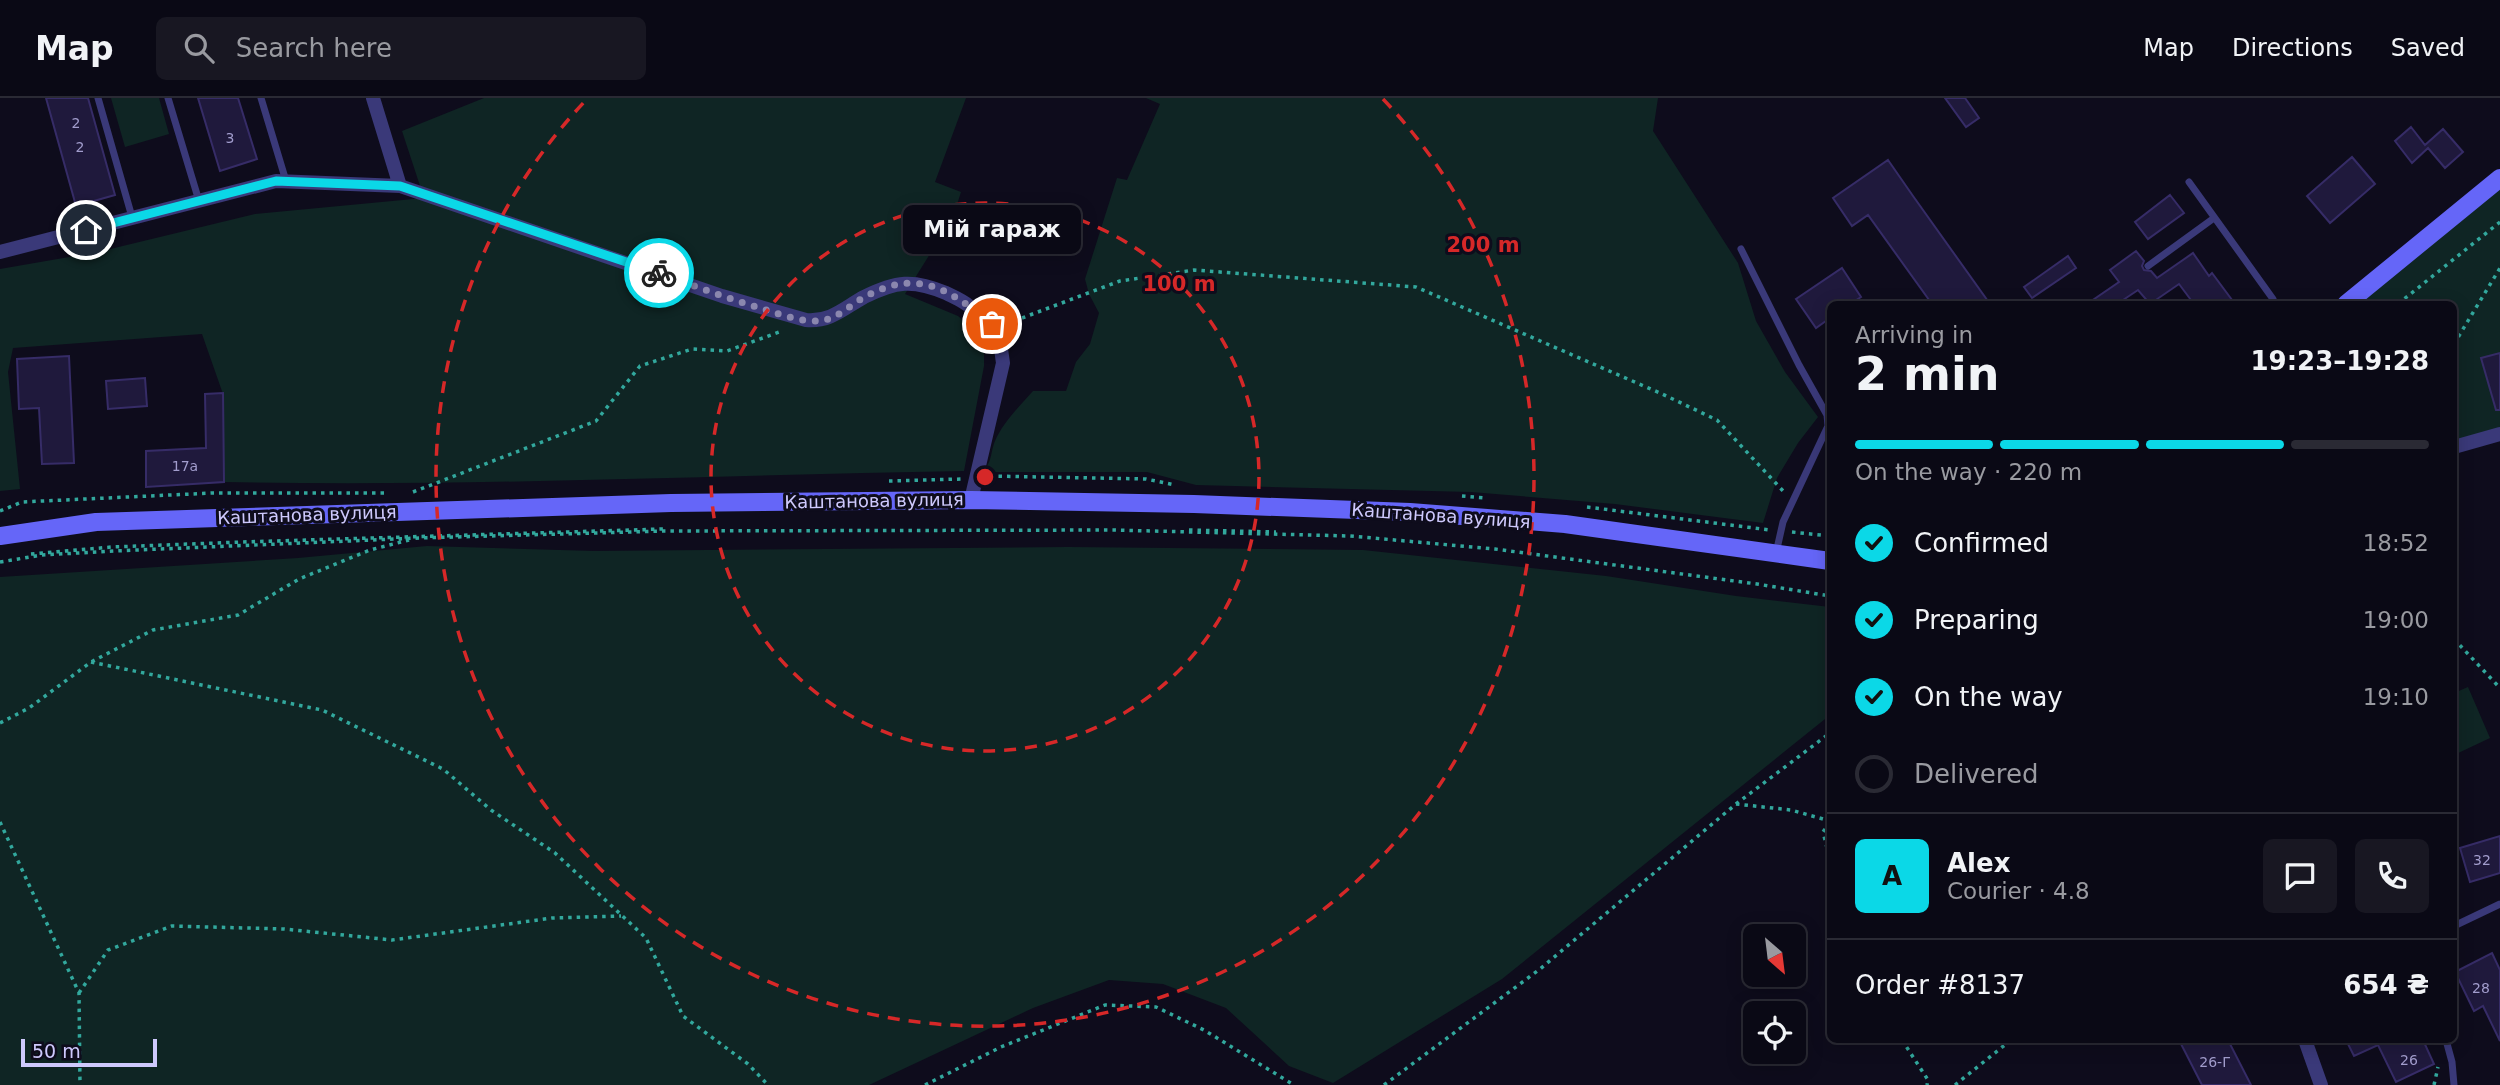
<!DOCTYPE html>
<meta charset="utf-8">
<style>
body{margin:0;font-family:"DejaVu Sans",sans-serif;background:#181722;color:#f1f3f6;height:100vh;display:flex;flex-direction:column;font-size:26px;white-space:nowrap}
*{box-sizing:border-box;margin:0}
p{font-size:23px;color:#999aa0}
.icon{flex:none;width:38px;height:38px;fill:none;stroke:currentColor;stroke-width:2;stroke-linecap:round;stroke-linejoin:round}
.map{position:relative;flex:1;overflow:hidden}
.side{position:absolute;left:1827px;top:203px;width:630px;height:742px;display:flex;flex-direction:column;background:#0a0915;border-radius:10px;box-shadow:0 4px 18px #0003,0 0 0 2px #2a2a34}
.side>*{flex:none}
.needle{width:46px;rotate:152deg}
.fabs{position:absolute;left:1743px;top:826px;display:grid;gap:14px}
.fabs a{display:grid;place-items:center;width:63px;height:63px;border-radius:10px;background:#0a0915;box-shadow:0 4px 18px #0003,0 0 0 2px #2a2a34;font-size:35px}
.scale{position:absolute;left:21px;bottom:18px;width:136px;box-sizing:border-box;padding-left:7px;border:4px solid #cec9fd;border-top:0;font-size:19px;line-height:24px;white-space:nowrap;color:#cec9fd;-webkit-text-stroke:5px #0e0c1c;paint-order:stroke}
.pin{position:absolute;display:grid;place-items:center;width:60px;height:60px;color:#fff;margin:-30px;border:4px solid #fff;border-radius:50%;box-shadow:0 2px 7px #0007}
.courier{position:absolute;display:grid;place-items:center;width:70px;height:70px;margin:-35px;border:5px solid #0bd8e7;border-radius:50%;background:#fff;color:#222;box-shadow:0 2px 9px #0007}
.bubble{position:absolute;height:49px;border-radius:10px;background:#0a0915;box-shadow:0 4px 18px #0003,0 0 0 2px #2a2a34;font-size:23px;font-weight:800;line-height:49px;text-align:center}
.overview em{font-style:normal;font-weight:800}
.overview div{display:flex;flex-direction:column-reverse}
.overview{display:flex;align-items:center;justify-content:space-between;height:119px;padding:0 28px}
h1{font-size:46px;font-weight:800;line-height:52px}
.bar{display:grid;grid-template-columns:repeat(4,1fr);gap:10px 7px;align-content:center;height:84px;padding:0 28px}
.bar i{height:9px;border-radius:5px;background:#2a2a34}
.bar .active{background:#0bd8e7}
.bar p{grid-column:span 4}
.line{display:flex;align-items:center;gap:18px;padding:0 28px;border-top:2px solid #2a2a34}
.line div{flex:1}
.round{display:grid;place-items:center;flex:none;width:74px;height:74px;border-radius:10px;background:#181722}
ol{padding:0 28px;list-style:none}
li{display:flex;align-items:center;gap:21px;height:77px}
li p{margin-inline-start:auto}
li .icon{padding:7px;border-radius:50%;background:#0bd8e7;color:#111;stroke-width:4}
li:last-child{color:#999aa0}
li i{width:38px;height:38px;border:4px solid #2a2a34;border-radius:50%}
header{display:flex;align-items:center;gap:42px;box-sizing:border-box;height:98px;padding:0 35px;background:#0a0915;border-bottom:2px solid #2a2a34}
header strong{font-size:33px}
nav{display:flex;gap:38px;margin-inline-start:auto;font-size:24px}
.search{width:490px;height:63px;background:#181722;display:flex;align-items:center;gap:18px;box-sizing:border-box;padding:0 24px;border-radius:10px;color:#999aa0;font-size:26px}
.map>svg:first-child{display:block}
.green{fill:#0f2524}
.building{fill:#1f193c;stroke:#362c67;stroke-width:2}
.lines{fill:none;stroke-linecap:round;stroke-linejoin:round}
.path{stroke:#32a89d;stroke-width:3.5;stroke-dasharray:3.5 5;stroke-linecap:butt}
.lane{stroke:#3a3979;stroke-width:7}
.street{stroke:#3a3979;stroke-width:14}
.secondary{stroke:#6566f8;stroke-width:18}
.done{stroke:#8b87ae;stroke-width:7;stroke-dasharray:0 12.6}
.route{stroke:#0bd8e7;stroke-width:9}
.ring{fill:none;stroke:#d62828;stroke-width:3.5;stroke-dasharray:12 9}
.labels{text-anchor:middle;stroke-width:6;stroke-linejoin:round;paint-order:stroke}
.number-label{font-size:14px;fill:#a29dcd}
.street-label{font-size:18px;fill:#cec9fd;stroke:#0e0c1c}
.centre{fill:#d62828;stroke:#0e0c1c;stroke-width:3.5}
.ring-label{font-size:21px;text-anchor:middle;font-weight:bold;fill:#d62828;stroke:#0e0c1c;stroke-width:6;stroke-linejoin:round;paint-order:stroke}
</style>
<header>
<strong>Map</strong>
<div class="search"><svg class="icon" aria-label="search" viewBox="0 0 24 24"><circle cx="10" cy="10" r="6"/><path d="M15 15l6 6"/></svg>Search here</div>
<nav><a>Map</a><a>Directions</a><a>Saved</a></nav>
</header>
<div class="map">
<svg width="2500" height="987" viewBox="0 0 2500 987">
<rect width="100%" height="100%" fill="#0e0c1c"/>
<!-- green -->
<path class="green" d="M 111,0 L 159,0 L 169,36 L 125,49 Z
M 484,0 L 966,0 L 935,84 L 961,94 L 953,119 L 905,196 L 958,218 L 984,240 L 984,268 L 964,373 C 717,377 470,389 224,384 L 223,296 L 202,236 L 13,250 L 8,274 L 20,391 L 0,393 L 0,171 L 98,154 L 255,116 L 424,100 L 402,33 Z
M 1146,0 L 1658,0 L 1653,33 L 1738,165 L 1756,223 L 1785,274 L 1818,319 L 1798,345 L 1777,380 L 1763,425 L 1615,406 L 1471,394 L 1196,387 L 1147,374 L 983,374 C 993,361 990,356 995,343 C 1003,324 1020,308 1033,293 L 1066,293 L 1076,264 L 1090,246 L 1099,215 L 1089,196 L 1085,181 L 1117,80 L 1127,82 L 1160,6 Z
M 2500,81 L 2500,336 L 2454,349 L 2454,206 L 2346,206 Z
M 427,448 L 594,453 L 1068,449 L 1363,452 L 1606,478 L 1736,498 L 1830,509 L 1830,617 L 1502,881 L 1333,985 L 1289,968 L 1226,910 L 1163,886 L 1109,882 L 1033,910 L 869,987 L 0,987 L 0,479 L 298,460 Z
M 2468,589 L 2490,640 L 2454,657 L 2454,595 Z"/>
<!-- building -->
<path class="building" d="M 46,0 L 88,0 L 115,97 L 76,108 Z
M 198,0 L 238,0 L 257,61 L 220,73 Z
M 1945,0 L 1965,0 L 1979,20 L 1966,29 Z
M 2411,29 L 2425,47 L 2443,31 L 2463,54 L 2445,70 L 2428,50 L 2412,65 L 2395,43 Z
M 2352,59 L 2375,86 L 2330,125 L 2307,98 Z
M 1888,62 L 1913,98 L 1990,206 L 1932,206 L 1868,117 L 1852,128 L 1833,100 Z
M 2170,97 L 2184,115 L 2148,141 L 2135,124 Z
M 2136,153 L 2144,163 L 2142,168 L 2144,172 L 2151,173 L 2157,180 L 2193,155 L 2209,178 L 2212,175 L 2235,206 L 2194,206 L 2179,186 L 2150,206 L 2138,192 L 2117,206 L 2087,206 L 2119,184 L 2110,172 Z
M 2068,158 L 2076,170 L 2032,200 L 2024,189 Z
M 1842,170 L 1861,199 L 1850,206 L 1830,206 L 1830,220 L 1816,230 L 1796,201 Z
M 2500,255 L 2500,312 L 2496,312 L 2481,260 Z
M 69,258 L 74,365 L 42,366 L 39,310 L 19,311 L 17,261 Z
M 145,280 L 147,308 L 108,311 L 106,283 Z
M 223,295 L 224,384 L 146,389 L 146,353 L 206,350 L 205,296 Z
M 2500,738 L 2500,775 L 2470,784 L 2460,750 Z
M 2492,855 L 2500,872 L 2500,943 L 2483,908 L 2474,913 L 2455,874 Z
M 2179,942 L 2228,942 L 2251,987 L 2202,987 Z
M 2346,942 L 2423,942 L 2434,966 L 2396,984 L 2378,947 L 2354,958 Z"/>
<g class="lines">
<!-- path -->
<path class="path" d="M 2398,206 L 2500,124
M 1022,220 L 1120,183 L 1194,172 L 1416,189 L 1660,295 L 1717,322 L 1785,395
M 2454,246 L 2500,170
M 990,378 L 1146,381 L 1175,387
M 889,383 L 962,381
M 413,394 L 596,323 L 640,268 L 692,251 L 727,253 L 782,233
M 1462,398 L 1485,400
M 1587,409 L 1770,432
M 0,413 L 22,404 L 213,395 L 388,395
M 1189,432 L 1276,434
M 1792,434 L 1830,438
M 31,456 L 112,449 L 242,444 L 663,431
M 0,464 L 42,457 L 114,453 L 419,440 L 665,433 L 1113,432 L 1350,438 L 1495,451 L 1757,486 L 1830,498
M 2454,541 L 2500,590
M 91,564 L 322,612 L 443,671 L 491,712 L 555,755 L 646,840 L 683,918 L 748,966 L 768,987
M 0,625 L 29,610 L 91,564 L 153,532 L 238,517 L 299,481 L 370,452 L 409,442
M 1736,706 L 1791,712 L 1830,723
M 0,724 L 79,895 L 80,987
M 1830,724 L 1823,734 L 1830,762
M 1830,766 L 1827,797 L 1830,805
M 79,895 L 108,852 L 172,828 L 284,831 L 392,842 L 552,820 L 621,818
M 1902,942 L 1928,982 L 1927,987
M 925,987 L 1001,949 L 1105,907 L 1156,909 L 1204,932 L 1294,987
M 1384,987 L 1540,871 L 1736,706 L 1830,635
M 1955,987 L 2011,942
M 2434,987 L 2438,969"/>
<!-- lane -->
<path class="lane" d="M 98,0 L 132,119
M 168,0 L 199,103
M 261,0 L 286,83
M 2189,84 L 2273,201
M 1741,151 L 1799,267 L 1827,317 L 1828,328 L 1783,424 L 1776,455
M 2148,168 L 2214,120
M 2454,828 L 2500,806
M 2446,942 L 2452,964 L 2454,987"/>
<!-- street -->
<path class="street" d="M 373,0 L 400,88
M 0,154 L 276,83 L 400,88 L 722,198 L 806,222 C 831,224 844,210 864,199 C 896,183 913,181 946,195 C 954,199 962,202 969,208 C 992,226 1000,235 1003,265 L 971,402
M 2454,349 L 2500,336
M 2305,942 L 2321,987"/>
<!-- secondary -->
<path class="secondary" d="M 2346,206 L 2500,80
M 0,438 L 96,424 L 671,405 L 971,402 L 1194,406 L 1410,414 L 1565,426 L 1830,463"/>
</g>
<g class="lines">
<!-- done -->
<path class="done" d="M 659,175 C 694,188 730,201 766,212 C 782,217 802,224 819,223 C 835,222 848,209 861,201 C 916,169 948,190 992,226"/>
<!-- route -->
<path class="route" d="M 86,132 L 276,83 L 400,88 L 659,175"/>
</g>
<!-- distance rings -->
<g class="ring">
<circle cx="985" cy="379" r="274"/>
<path d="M1383 1A549 549 0 1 1 587 1"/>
</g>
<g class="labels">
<!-- number labels -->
<g class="number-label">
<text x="76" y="30">2</text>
<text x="230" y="45">3</text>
<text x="80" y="54">2</text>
<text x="185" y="373">17а</text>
<text x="2482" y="767">32</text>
<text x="2481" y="895">28</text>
<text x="2409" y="967">26</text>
<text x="2215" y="969">26-Г</text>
</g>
<!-- street labels -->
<g class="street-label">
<text transform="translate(874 403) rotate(-1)" y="6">Каштанова вулиця</text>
<text transform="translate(307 417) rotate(-2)" y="6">Каштанова вулиця</text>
<text transform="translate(1441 418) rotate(4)" y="6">Каштанова вулиця</text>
</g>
</g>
<circle cx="985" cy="379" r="10" class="centre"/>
<g class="ring-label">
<text x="1483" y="154">200 m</text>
<text x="1179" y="193">100 m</text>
</g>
</svg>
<div class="fabs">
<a><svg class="needle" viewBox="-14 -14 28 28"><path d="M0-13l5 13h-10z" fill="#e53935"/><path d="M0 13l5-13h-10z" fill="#999aa0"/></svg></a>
<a><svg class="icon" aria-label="locate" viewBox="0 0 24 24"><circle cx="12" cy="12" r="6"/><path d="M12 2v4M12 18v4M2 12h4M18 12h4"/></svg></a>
</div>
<div class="scale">50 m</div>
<div class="pin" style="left:992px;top:226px;background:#ea580c"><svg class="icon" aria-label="bag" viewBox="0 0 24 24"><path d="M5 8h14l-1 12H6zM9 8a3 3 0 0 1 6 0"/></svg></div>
<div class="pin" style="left:86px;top:132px;background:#1f2937"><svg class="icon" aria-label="home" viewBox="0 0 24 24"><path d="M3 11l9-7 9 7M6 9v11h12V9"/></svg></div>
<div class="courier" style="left:659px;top:175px"><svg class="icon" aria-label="bike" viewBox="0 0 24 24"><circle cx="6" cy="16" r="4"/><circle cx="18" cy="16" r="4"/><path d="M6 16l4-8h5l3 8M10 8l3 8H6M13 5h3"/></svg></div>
<div class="bubble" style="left:903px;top:107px;width:178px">Мій гараж</div>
<section class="side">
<div class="overview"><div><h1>2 min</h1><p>Arriving in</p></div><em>19:23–19:28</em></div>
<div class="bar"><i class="active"></i><i class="active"></i><i class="active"></i><i></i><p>On the way · 220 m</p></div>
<ol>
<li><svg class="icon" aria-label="check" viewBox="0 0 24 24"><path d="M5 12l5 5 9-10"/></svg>Confirmed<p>18:52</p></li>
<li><svg class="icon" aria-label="check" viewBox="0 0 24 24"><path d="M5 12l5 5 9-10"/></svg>Preparing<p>19:00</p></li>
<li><svg class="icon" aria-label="check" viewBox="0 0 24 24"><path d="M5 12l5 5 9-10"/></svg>On the way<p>19:10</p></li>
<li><i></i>Delivered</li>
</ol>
<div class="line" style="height:126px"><b class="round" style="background:#0bd8e7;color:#111">A</b><div><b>Alex</b><p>Courier · 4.8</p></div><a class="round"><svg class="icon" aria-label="chat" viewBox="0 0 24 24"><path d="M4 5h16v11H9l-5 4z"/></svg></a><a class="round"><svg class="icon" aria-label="phone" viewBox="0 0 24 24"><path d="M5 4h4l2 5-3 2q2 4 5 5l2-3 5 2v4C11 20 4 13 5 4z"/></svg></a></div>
<div class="line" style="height:91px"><div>Order #8137</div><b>654 ₴</b></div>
</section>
</div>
